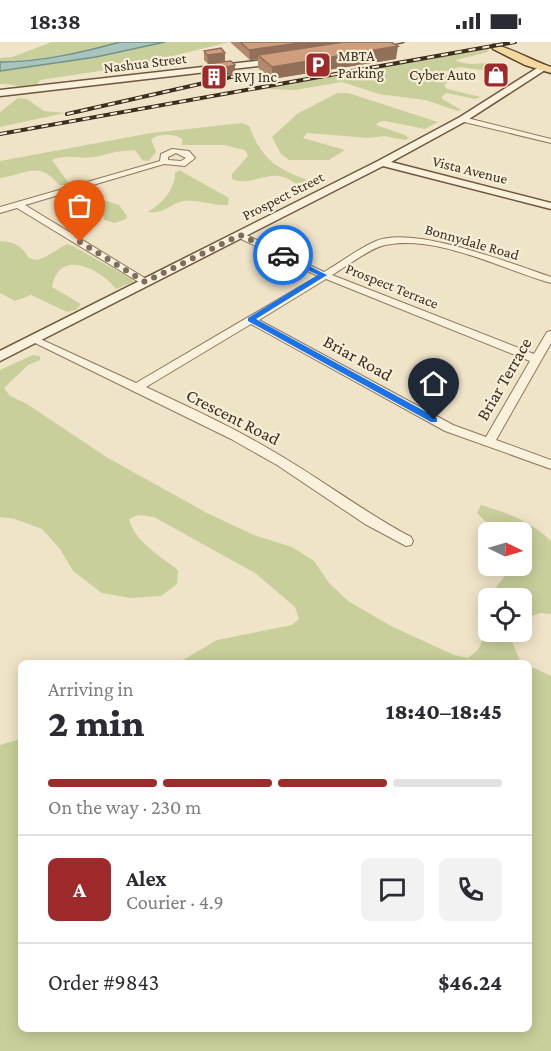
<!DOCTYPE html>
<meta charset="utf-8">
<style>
body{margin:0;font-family:"Crimson Pro",serif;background:#f2f2f3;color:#2b2b33;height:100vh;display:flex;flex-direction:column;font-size:22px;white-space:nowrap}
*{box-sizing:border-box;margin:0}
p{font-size:20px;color:#7c7c81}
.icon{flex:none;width:33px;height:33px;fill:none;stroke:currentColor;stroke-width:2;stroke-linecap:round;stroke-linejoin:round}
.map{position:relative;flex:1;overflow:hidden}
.side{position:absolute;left:18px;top:618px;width:514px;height:372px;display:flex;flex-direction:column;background:#fff;border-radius:9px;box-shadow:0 3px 15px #0003}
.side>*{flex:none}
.needle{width:39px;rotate:95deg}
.tools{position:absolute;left:478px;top:480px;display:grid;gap:12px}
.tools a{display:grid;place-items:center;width:54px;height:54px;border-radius:9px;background:#fff;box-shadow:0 3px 15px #0003;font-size:30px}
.pin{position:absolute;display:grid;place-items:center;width:51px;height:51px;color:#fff;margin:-62px -26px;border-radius:50% 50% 50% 0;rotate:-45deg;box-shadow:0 0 6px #0007}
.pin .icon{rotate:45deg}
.courier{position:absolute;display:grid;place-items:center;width:60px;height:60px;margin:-30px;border:4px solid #1a73e8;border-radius:50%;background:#fff;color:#222;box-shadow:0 2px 8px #0007}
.overview em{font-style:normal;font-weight:800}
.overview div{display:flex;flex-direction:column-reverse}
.overview{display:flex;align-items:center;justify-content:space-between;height:102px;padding:0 30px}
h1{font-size:39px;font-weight:800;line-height:45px}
.bar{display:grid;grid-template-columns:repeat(4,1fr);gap:9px 6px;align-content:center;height:72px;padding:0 30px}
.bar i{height:8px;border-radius:4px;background:#e1e1e2}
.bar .current{background:#9e2a2b}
.bar p{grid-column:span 4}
.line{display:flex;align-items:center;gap:15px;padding:0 30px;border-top:2px solid #e1e1e2}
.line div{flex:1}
.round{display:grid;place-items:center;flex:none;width:63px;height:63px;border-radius:9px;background:#f2f2f3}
.status{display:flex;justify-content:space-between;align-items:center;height:42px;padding:0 30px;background:#fff;direction:ltr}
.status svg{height:16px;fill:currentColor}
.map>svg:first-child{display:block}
.green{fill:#c9cf9b}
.water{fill:#a9c4bc;stroke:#6f938a;stroke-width:1.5}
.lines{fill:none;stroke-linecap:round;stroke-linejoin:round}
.street-casing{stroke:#8d765c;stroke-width:2}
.secondary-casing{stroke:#6f573f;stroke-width:3}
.primary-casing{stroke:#5b4430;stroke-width:3}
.street{fill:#faf1dc;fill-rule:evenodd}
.secondary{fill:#faf1dc;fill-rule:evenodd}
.primary{fill:#f3d9a0;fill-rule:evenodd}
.rail-casing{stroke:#3d2e20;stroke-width:4}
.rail{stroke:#f7eed8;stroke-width:2;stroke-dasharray:7;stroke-linecap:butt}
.wall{fill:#b2896c}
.shaded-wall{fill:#916f58}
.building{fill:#cf9f7d;stroke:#916f58;stroke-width:1.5}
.route{fill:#1a73e8}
.done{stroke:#7c6e5b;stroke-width:6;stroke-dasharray:0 10.8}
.labels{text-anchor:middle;stroke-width:4.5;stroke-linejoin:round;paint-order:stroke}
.far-poi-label{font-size:15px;fill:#3d2e20;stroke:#f7eed8;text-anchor:start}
.far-street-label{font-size:15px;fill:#3d2e20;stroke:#f7eed8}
.street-label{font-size:18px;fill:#3d2e20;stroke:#f7eed8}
</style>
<div class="status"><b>18:38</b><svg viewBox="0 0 49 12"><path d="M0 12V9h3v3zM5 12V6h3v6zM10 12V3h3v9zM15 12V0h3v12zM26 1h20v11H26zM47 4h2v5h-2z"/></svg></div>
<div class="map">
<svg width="551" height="1009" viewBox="0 0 551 1009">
<rect width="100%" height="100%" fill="#f0e4c8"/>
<!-- green -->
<path class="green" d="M 52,0 L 120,0 C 80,11 41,20 0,20 L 0,16 L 12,15 Z
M 165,0 L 230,0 L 127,25 L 40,38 L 36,44 C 22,47 14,41 0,42 L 0,29 L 96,15 Z
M 489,6 L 488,10 L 455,18 C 473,27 493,17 500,21 L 482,28 L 460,25 L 444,30 L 453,36 L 444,43 L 447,47 L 481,55 L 475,57 L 446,51 L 441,56 L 461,68 L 458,69 L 425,58 L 379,52 L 342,40 L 295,48 L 266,47 Z
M 337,51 L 348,51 L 438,80 L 425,87 L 385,79 L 379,80 L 376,83 L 405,93 L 409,96 L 405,98 L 384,94 L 368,96 L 307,91 L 303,96 L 345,108 L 329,118 L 289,118 L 281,112 L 272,95 L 297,72 Z
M 18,56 L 27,57 L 44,69 L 65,71 L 0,85 L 0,70 Z
M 242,81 L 249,84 C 264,122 278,126 314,141 L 315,144 L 303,147 C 298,144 292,138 286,136 C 268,128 250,145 232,137 L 232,132 L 248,114 L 245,108 L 223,103 L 182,103 L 182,97 C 174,91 159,92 151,97 L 156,110 L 149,119 L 142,118 L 136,109 C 122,107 107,113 94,115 C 77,118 69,111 52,118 L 70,143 L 59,143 C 38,118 28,132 0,136 L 0,119 L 151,91 Z
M 179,128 L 229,156 L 228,163 C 213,164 200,157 184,159 C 171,161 163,173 148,170 C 162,161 175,148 175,131 Z
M 93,155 L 119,163 L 127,174 L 126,177 L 115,181 L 104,178 L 103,173 L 88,157 Z
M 0,199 C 15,200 22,204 29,216 L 37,218 L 45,215 L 67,202 L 73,204 L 133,238 L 133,240 L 116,247 C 101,227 59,205 52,245 L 81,262 L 76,268 L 67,270 L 31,253 L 15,259 L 0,251 Z
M 33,313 L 40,314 L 40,318 L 28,323 L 4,346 L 10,354 L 27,362 L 108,416 L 207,471 L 254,493 L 292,505 L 314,519 L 329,541 L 348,559 L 391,584 L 454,613 L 468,616 L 478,608 L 489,584 L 489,590 L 515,590 L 511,597 L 520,619 L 523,621 L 178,621 L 217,598 L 292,583 L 299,577 L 295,565 L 255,531 L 154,475 L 138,473 L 129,477 C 134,499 160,514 178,528 L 177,542 L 161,554 L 130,556 L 102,551 L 73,529 L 60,507 L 42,487 L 15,477 L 0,475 L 0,328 Z
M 481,463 C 508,471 530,479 551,499 L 551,572 L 540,571 L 522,578 L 522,556 L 494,556 L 496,545 L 513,524 L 522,524 L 522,490 L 496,490 L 477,471 Z
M 530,624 L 551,634 L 551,1009 L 0,1009 L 0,703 L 21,697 L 21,987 L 530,987 Z"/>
<!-- water -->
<path class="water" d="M 120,0 L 165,0 L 96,15 L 0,29 L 0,20 C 41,20 80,11 120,0 Z"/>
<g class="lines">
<defs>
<path id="street" d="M 463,75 L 551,97 L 551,101 L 460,79 L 460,75 Z
M 172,107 L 189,109 L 195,116 L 185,124 L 164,122 L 25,163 L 148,238 L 148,242 L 142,242 L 17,166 L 0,171 L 0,165 L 160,119 L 161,112 ZM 176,111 L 186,116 L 181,119 L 168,118 L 168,115 Z
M 240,190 L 324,230 C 341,220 358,207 376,199 C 414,183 512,222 551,235 L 551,241 C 501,227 437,192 385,203 C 370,206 346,225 332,233 L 534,312 L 547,290 L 551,289 L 551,301 L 496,398 L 551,418 L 551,427 L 445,389 L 251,282 L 146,345 C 193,367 241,389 286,417 C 328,442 367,472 411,495 L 413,499 L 411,503 L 406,504 L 365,482 L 277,423 L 231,397 L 29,298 L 30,296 L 38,296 L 136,341 L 318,234 L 237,195 L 237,191 ZM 326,237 L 530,319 L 486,395 L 453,383 L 259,278 Z"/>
<path id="secondary" d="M 385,0 L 403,0 L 369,7 L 365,5 Z
M 282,16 L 285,17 L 285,21 L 0,54 L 0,48 Z
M 542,23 L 546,26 L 545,28 L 466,79 L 391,120 L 551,161 L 551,167 L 383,124 L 0,319 L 0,309 L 378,119 L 460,75 Z"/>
<path id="primary" d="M 493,3 C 503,2 537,21 551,25 L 551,31 L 525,23 L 493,7 Z"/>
</defs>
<!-- street casing -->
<use href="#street" class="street-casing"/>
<!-- secondary casing -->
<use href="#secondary" class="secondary-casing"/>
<!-- primary casing -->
<use href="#primary" class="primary-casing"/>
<!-- street -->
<use href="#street" class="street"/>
<!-- secondary -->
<use href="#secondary" class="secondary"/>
<!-- primary -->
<use href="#primary" class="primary"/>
<defs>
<path id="rail" d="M 67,72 L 244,32
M 0,92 L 515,0"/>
</defs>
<!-- rail casing -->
<use href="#rail" class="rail-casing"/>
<!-- rail -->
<use href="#rail" class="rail"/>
</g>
<!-- wall -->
<path class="wall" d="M 230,0 L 391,0 L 396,17 L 272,37 L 258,26 L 258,17 L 250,18 Z
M 204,9 L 225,11 L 225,20 L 235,23 L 235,33 L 218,36 L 214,31 L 213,22 L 208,22 L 204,18 Z"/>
<!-- shaded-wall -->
<path class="shaded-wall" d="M 307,0 L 370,0 L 258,13 L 258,17 L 250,18 L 249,8 Z
M 398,4 L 396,17 L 272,37 L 272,25 Z
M 225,11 L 225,21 L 208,22 L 207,13 Z
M 235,23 L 235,33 L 218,36 L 218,27 Z"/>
<!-- building -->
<path class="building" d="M 240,0 L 307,0 L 249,8 Z
M 344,0 L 391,0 L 398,4 L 272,25 L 258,13 Z
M 221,6 L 225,11 L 207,13 L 204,9 Z
M 231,19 L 235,23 L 218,27 L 213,21 Z"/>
<!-- route -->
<path class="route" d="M 281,212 L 285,212 L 327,233 L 256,277 L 437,376 L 437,380 L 431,380 L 248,279 L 248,276 L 318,233 L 281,215 Z"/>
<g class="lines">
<!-- done -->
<path class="done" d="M 80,200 L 145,240 L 240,193 L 283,213"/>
</g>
<!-- icons -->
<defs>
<symbol id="parking-square" viewBox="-11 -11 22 22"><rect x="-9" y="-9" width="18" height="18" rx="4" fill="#9e2a2b" stroke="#f7eed8"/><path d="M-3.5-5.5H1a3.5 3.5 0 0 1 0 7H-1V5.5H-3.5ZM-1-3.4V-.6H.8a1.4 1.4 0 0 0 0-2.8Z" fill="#fff"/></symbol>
<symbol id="shop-square" viewBox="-11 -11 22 22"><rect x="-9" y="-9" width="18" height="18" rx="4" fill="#9e2a2b" stroke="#f7eed8"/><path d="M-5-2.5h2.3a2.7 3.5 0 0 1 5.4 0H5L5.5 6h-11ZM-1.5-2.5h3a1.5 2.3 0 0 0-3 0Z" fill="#fff"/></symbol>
<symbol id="building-square" viewBox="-11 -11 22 22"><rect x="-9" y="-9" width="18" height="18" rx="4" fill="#9e2a2b" stroke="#f7eed8"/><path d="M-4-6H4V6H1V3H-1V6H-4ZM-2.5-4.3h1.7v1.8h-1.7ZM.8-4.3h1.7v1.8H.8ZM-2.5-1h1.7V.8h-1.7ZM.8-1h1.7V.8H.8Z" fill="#fff"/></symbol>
</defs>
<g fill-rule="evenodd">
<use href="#parking-square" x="303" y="8" width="30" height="30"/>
<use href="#shop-square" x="481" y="18" width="30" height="30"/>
<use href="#building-square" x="199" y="20" width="30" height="30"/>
</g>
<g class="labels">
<!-- far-poi labels -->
<g class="far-poi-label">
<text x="338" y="19">MBTA<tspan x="338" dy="17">Parking</tspan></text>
<text x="476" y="38" text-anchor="end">Cyber Auto</text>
<text x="234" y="40">RVJ Inc</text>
</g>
<!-- far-street labels -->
<g class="far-street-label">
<text transform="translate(145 21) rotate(-7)" y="5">Nashua Street</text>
<text transform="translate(470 128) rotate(14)" y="5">Vista Avenue</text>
<text transform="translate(283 154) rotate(-27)" y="5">Prospect Street</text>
<text transform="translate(472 200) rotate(16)" y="5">Bonnydale Road</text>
<text transform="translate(392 244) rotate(22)" y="5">Prospect Terrace</text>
</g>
<!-- street labels -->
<g class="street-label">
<text transform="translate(358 316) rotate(29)" y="6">Briar Road</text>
<text transform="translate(504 337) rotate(-60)" y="6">Briar Terrace</text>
<text transform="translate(233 375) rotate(27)" y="6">Crescent Road</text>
</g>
</g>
</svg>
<div class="tools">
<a><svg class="needle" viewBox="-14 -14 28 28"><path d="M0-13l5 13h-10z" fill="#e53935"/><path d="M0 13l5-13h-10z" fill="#7c7c81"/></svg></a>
<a><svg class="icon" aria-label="locate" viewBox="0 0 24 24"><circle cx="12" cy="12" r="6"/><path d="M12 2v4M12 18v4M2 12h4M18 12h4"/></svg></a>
</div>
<div class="pin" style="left:80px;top:200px;background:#ea580c"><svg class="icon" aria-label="bag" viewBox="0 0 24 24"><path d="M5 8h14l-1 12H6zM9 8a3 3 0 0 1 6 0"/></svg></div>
<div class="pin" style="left:434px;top:378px;background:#1f2937"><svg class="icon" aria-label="home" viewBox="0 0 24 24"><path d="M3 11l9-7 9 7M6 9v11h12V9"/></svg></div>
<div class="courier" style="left:283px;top:213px"><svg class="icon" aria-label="car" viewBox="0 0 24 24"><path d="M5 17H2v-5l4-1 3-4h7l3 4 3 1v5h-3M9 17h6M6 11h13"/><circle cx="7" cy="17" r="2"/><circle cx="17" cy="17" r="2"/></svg></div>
<section class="side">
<div class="overview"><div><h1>2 min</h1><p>Arriving in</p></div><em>18:40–18:45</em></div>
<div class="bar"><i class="current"></i><i class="current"></i><i class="current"></i><i></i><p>On the way · 230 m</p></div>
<div class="line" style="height:108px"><b class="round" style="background:#9e2a2b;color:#fff">A</b><div><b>Alex</b><p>Courier · 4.9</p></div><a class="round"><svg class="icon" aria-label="chat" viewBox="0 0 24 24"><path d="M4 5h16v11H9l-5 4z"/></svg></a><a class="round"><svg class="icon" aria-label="phone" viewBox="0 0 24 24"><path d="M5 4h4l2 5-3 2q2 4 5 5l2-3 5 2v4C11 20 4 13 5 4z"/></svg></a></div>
<div class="line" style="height:78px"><div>Order #9843</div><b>$46.24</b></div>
</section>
</div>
